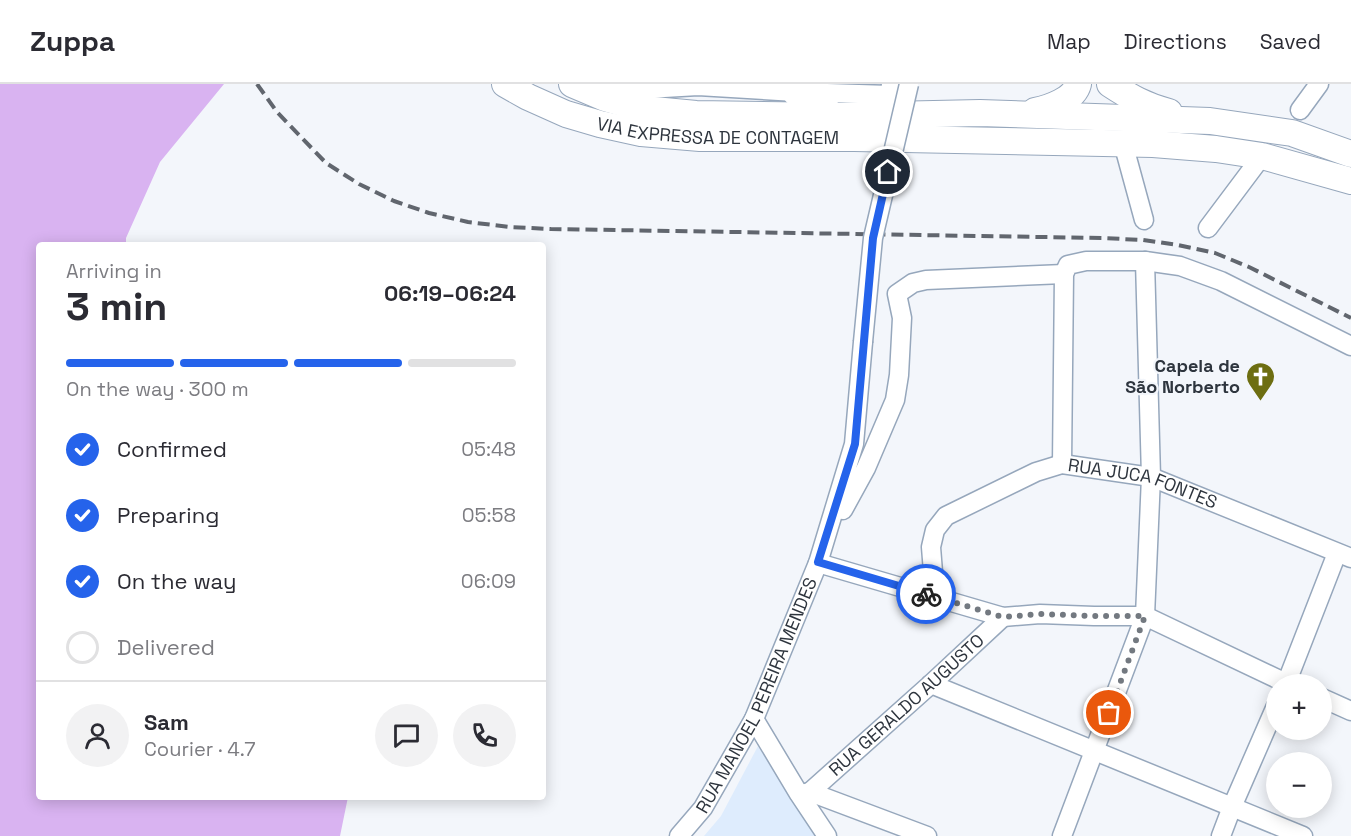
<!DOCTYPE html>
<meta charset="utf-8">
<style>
body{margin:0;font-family:"Space Grotesk",sans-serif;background:#f2f2f3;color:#2b2b33;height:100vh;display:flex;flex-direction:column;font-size:22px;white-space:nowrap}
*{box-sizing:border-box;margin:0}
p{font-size:20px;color:#7c7c81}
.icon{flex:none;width:33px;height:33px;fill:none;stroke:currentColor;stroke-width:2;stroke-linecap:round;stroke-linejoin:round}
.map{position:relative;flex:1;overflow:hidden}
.panel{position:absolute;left:36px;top:158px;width:510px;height:558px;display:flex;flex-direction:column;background:#fff;border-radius:6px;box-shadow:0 3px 15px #0003}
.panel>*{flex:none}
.tools{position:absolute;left:1266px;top:590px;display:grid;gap:12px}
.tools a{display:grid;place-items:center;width:66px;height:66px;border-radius:50%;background:#fff;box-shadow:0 3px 15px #0003;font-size:30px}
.pin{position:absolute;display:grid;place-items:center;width:51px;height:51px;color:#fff;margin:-26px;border:3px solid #fff;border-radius:50%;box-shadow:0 2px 6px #0007}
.courier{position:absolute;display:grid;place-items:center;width:60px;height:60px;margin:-30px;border:4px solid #2563eb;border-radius:50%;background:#fff;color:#222;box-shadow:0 2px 8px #0007}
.overview em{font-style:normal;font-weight:600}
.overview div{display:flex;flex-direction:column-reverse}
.overview{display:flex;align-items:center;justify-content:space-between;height:102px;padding:0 30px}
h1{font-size:39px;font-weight:600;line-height:45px}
.bar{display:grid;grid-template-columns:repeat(4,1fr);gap:9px 6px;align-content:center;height:72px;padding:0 30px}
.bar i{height:8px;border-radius:4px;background:#e1e1e2}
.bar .on{background:#2563eb}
.bar p{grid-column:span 4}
.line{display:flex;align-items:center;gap:15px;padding:0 30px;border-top:2px solid #e1e1e2}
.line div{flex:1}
.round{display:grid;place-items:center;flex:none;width:63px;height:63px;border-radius:32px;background:#f2f2f3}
ol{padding:0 30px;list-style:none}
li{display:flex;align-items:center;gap:18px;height:66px}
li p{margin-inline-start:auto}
li .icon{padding:6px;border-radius:50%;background:#2563eb;color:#fff;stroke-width:4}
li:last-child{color:#7c7c81}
li i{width:33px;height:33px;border:3px solid #e1e1e2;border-radius:50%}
header{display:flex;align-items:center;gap:36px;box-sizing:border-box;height:84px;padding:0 30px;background:#fff;border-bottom:2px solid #e1e1e2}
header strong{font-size:28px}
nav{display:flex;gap:33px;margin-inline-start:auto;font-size:21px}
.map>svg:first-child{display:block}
.built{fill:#deecfd}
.green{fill:#d9b3f1}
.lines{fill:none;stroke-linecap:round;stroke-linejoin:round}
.minor-casing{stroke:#96a7bc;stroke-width:21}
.highway-casing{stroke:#96a7bc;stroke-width:28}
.minor{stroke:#fff;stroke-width:18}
.highway{stroke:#fff;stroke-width:26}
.rail{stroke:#61666e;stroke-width:4;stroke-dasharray:12 6;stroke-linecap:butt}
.minor-bridge-casing{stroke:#96a7bc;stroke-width:21;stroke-linecap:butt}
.minor-bridge{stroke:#fff;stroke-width:18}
.done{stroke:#737980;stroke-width:6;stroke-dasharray:0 10.8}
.route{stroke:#2563eb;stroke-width:8}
.labels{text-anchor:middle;stroke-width:4.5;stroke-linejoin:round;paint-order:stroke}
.street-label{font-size:18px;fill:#2e353e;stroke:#f3f6fb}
.poi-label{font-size:18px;font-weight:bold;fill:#2e353e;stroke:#f3f6fb;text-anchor:end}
</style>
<header>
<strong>Zuppa</strong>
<nav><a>Map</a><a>Directions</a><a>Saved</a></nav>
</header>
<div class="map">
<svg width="1351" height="752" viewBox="0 0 1351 752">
<rect width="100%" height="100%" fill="#f3f6fb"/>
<!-- built -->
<path class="built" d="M 758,662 L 815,752 L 704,752 L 721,732 Z"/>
<!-- green -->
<path class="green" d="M 0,0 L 224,0 L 160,78 L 126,154 L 126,160 L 39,160 L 39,712 L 348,713 L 340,752 L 0,752 Z"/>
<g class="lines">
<defs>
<g id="minor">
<path d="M 591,1 L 647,5 L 698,2 L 795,8 L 890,11 L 891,0"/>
<path d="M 1300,26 L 1319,0"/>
<path d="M 1123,59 L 1144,136"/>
<path d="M 1208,144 L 1262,72"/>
<path d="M 1062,380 L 1064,190 L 1068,181 L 1086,177 L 1145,177 L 1180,182 L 1221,197 L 1351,262"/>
<path d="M 843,426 L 866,384 L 895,316 L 899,291 L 902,234 L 897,210 L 913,199 L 926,196 L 1064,190"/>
<path d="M 818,479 L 1003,533 L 1040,530 L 1094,532 L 1145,532 L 1288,600"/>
<path id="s1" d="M 935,513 L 931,463 L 935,446 L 946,432 L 1036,388 L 1062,380 L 1151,393 L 1351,474"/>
<path d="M 931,600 L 1303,752"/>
<path d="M 1286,600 L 1337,469"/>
<path d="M 1322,614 L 1351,627"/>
<path d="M 754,635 L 799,710 L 827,752"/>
<path id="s2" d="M 810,708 L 931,600 L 1003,533"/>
<path d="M 801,710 L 810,708 L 927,752"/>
<path id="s3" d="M 679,752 L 703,724 L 754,635 L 818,479 L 854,360 L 863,258"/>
<path d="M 1062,752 L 1145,532 L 1151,393 L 1145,177"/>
<path d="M 1221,752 L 1232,723 L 1276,622"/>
</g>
<g id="highway">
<path id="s4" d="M 505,0 L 528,13 L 566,30 L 600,40 L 641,49 L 700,54 L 854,54 L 1153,60 L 1216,65 L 1262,72 L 1351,97"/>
<path d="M 572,0 L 605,14 L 643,25 L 696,30 L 842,32 L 980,29 L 1210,37 L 1292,49 L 1351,70"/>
<path d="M 1110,0 C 1130,13 1145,22 1169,28"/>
<path d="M 795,8 L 812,25 L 830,29"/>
<path d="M 1035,27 C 1049,24 1074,16 1078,0"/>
</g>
</defs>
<!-- minor casing -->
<use href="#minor" class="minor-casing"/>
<!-- highway casing -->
<use href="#highway" class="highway-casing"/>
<!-- minor -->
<use href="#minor" class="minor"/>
<!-- highway -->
<use href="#highway" class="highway"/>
<!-- rail -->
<path class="rail" d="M 257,0 L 277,28 L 326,79 L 359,100 L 394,117 L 429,129 L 468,138 L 510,143 L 551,145 L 1102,154 L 1143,156 L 1178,161 L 1215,169 L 1249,183 L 1351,234"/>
<defs>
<path id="minor-bridge" d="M 863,258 L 873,154 L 909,0"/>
</defs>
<!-- minor-bridge casing -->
<use href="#minor-bridge" class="minor-bridge-casing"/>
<!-- minor-bridge -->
<use href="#minor-bridge" class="minor-bridge"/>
</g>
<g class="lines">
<!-- done -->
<path class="done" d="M 926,510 L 1003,533 L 1040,530 L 1094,532 L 1145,532 L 1109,629"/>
<!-- route -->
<path class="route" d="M 888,88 L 873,154 L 855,360 L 818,478 L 926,510"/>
</g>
<!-- icons -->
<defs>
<symbol id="church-pin" viewBox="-11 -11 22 30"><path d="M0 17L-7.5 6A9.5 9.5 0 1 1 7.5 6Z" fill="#6d6e11" stroke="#f3f6fb"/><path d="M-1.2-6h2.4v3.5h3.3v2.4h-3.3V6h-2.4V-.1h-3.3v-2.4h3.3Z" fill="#fff"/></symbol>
</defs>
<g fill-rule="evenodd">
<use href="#church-pin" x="1244" y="276" width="33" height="45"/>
</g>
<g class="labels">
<!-- street labels -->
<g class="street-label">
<text dy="6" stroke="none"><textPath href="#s4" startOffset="222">VIA EXPRESSA DE CONTAGEM</textPath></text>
<text dy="6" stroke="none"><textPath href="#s1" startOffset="296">RUA JUCA FONTES</textPath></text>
<text dy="6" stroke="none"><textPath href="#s3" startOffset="162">RUA MANOEL PEREIRA MENDES</textPath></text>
<text dy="6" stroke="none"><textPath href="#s2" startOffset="130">RUA GERALDO AUGUSTO</textPath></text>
</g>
<!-- poi labels -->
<g class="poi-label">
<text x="1240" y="288">Capela de<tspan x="1240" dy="21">São Norberto</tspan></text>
</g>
</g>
</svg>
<div class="tools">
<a>+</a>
<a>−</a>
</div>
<div class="pin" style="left:1109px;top:629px;background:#ea580c"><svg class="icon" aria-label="bag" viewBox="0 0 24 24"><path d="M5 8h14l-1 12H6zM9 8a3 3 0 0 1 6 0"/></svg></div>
<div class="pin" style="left:888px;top:88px;background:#1f2937"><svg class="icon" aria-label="home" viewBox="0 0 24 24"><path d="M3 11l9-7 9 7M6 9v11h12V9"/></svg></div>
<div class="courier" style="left:926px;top:510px"><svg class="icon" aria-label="bike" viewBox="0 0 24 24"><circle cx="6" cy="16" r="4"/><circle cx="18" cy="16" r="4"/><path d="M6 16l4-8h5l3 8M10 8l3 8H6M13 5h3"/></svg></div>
<section class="panel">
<div class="overview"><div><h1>3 min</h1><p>Arriving in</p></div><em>06:19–06:24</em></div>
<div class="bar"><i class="on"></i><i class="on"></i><i class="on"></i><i></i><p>On the way · 300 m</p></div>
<ol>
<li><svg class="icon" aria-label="check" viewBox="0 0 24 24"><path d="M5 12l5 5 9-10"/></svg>Confirmed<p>05:48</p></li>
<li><svg class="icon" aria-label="check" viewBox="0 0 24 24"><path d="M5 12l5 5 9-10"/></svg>Preparing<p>05:58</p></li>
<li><svg class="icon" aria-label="check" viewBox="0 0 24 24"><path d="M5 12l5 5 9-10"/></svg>On the way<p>06:09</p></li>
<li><i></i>Delivered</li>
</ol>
<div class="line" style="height:108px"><a class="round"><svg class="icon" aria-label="person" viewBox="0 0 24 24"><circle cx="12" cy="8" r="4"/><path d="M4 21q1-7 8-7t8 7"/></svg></a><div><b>Sam</b><p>Courier · 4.7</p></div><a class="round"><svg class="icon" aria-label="chat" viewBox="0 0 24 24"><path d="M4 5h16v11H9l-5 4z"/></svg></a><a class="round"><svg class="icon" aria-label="phone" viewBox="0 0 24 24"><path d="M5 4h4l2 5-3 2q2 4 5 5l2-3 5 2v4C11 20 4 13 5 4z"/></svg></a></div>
</section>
</div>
